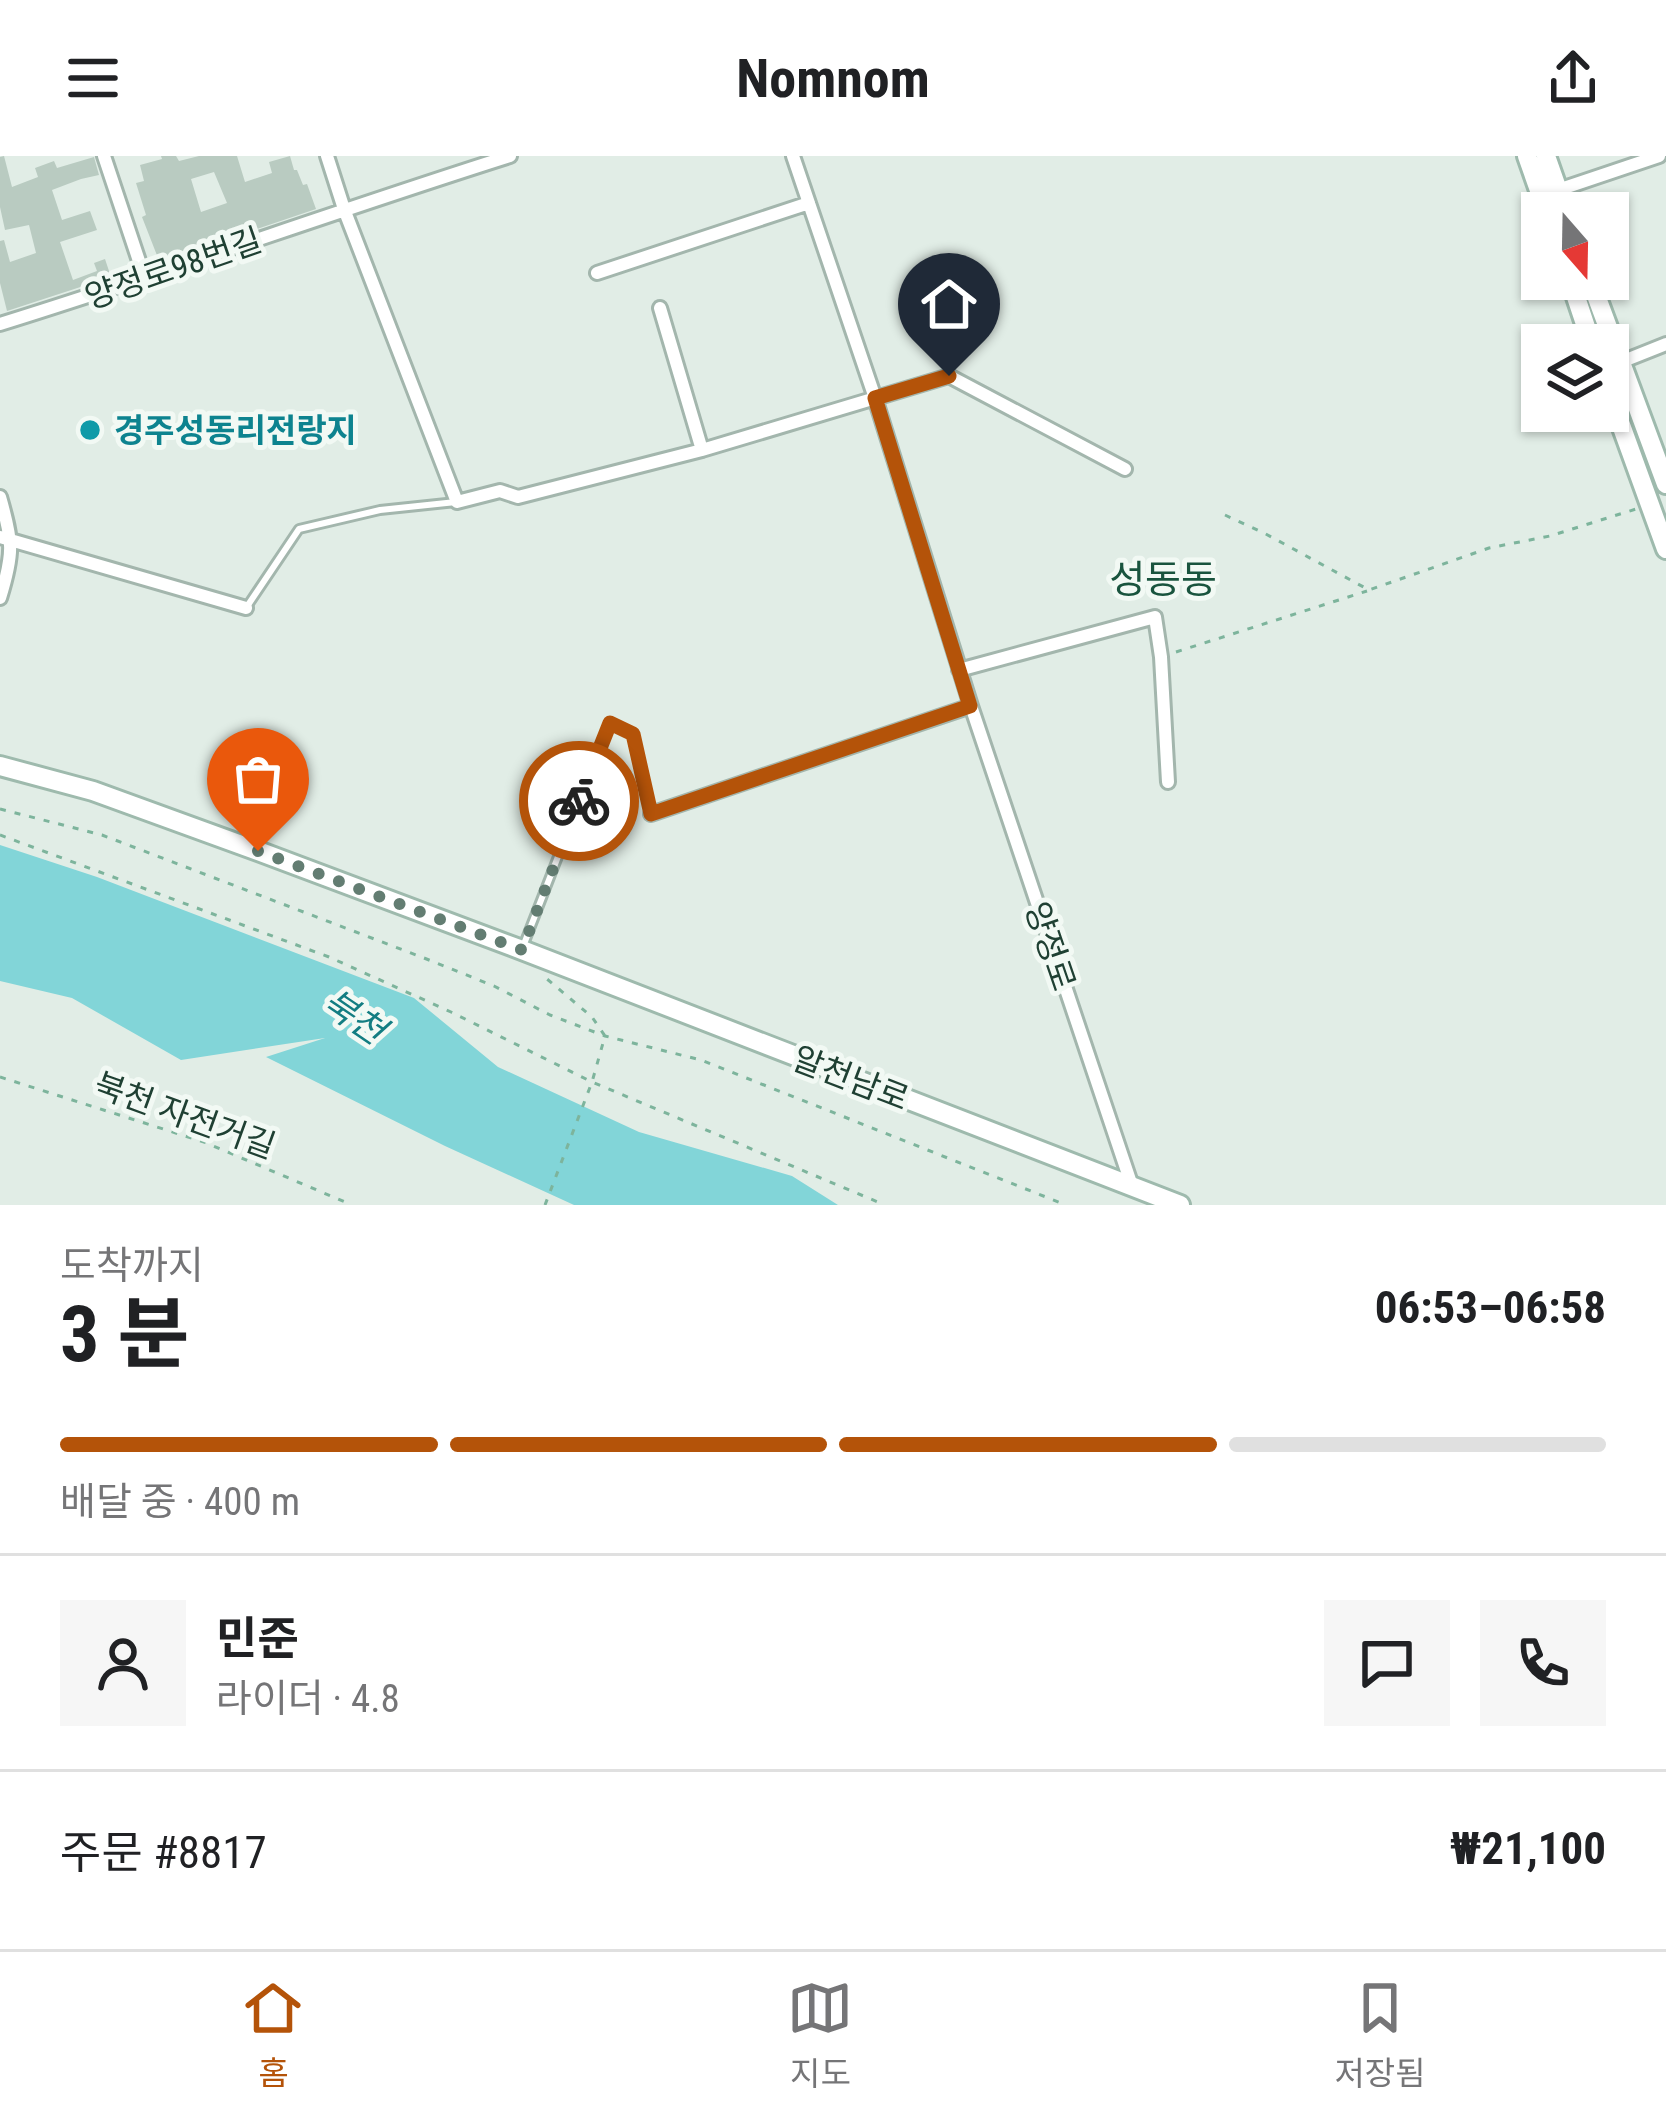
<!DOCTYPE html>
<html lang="ko">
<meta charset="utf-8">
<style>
body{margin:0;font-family:"Roboto Condensed","Noto Sans KR",sans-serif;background:#f6f6f6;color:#202124;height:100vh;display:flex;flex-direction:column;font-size:45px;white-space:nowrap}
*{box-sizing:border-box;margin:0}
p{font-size:39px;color:#757577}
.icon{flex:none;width:66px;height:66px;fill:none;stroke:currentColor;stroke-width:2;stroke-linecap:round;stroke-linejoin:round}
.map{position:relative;height:1049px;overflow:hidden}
.drawer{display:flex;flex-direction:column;background:#fff;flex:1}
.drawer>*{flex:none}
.needle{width:78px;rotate:160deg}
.buttons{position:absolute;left:1521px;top:36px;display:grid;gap:24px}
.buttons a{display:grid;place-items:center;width:108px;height:108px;border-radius:0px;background:#fff;box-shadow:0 3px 9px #0004;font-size:60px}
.pin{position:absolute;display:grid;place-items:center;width:102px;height:102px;color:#fff;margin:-123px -51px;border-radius:50% 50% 50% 0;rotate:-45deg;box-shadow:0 0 12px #0007}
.pin .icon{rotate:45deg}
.courier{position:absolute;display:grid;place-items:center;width:120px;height:120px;margin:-60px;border:9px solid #b45309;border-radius:50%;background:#fff;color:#222;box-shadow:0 3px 15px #0007}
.summary em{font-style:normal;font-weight:700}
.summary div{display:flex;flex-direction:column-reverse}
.summary{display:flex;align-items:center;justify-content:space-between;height:204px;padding:0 60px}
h1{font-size:78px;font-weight:700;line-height:90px}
.bar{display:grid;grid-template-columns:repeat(4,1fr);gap:18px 12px;align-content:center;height:144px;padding:0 60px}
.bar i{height:15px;border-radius:9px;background:#e0e0e0}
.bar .active{background:#b45309}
.bar p{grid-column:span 4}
.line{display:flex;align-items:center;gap:30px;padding:0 60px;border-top:3px solid #e0e0e0}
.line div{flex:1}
.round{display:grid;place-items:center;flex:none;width:126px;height:126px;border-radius:0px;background:#f6f6f6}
header{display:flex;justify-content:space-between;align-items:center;height:156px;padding:0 60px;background:#fff;font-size:54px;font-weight:700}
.dock{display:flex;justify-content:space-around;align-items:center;height:168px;border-top:3px solid #e0e0e0;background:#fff;font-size:33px;color:#757577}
.dock a{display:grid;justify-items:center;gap:6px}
.dock .active{color:#b45309}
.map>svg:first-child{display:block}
.water{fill:#82d5d8}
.building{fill:#b9cbc1;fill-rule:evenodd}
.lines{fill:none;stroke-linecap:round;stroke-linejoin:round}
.lane-casing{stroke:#a3b6ad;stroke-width:12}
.street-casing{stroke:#a3b6ad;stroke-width:18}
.secondary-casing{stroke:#9ebaad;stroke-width:24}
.path{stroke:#7db49c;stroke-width:3;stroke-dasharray:6 9;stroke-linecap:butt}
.lane{stroke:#fff;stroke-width:6}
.street{stroke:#fff;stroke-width:12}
.secondary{stroke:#fff;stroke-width:18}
.done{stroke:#637d72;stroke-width:12;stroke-dasharray:0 21.6}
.route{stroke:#b45309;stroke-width:15}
.culture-dot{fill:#0f9aa8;stroke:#f2f9f4;stroke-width:4.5}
.labels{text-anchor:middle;stroke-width:10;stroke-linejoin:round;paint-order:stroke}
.street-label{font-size:33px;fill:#1f4033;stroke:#f2f9f4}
.culture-label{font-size:33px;font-weight:bold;fill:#0d838f;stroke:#f2f9f4;text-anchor:start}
.water-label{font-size:36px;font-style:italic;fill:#137d82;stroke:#f2f9f4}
.quarter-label{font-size:39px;fill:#19543e;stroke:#f2f9f4}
</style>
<header><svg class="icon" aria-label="menu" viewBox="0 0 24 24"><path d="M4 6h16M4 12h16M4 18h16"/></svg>Nomnom<svg class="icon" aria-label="share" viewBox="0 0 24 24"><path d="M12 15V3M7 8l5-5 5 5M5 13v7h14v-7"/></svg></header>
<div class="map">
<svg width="1666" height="1049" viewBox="0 0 1666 1049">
<rect width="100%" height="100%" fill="#e1ede6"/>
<!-- water -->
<path class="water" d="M 0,689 L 97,721 L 414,842 L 498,911 L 639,976 L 792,1020 L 838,1049 L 574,1049 L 445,990 L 266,901 L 325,882 L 181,904 L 72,842 L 0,825 Z"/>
<!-- building -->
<path class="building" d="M 4,0 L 12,31 L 38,21 L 35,12 L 54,5 L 57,12 L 94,1 L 99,19 L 81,23 L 52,34 L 62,64 L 90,55 L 97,74 L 60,86 L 73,124 L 97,115 L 94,107 L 105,103 L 111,121 L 7,155 L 0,127 L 0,85 L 4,84 L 10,106 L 36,97 L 29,69 L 5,74 L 0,51 L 0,1 Z
M 161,0 L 176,0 L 179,5 L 199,0 L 237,0 L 245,26 L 272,17 L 269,6 L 290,0 L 294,14 L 297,14 L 303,29 L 307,28 L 316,53 L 165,104 L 164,100 L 158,102 L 142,61 L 146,59 L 136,27 L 144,25 L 140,9 L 162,3 ZM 214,16 L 227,47 L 201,56 L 191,23 Z"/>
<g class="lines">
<defs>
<path id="lane" d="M 246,452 L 299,373 L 380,354 L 456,346
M 524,788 L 610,567 L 633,578 L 650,655"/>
<path id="street" d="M 104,0 L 145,123
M 327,0 L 344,53 L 457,346 L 500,335 L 518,341 L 702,294 L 949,220 L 1125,313
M 793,0 L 875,242 L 971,550 L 1132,1030
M 1558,34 L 1659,0
M 597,117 L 809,47
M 660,152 L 702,294
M 0,168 C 171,115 339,54 510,0
M 1621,206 L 1666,188
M 0,341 C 13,386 14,397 0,442
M 0,381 L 246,452
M 959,514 L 1155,461 L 1161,501 L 1168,626
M 651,658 L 971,550"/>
<path id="secondary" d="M 1527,0 L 1547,57
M 1546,0 L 1566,57
M 1570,123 L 1592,189
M 1590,123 L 1666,328
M 1608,233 L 1666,393
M 0,610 L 93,635 L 258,695 L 522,794 L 1180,1049"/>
</defs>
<!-- lane casing -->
<use href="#lane" class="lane-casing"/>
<!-- street casing -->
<use href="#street" class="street-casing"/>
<!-- secondary casing -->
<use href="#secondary" class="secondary-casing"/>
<!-- path -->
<path class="path" d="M 1225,359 L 1264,377 L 1369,434 L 1489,392 L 1550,380 L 1636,353
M 1176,496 L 1367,435
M 0,653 L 102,679 L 424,802 L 494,830 L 550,859 L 605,880 L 701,904 L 1066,1049
M 0,679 L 329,801 L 451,856 L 592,926 L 885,1049
M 0,921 L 204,986 L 352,1049
M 545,1049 L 592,926 L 605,880 L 592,861 L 547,823"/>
<!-- lane -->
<use href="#lane" class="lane"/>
<!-- street -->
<use href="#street" class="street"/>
<!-- secondary -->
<use href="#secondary" class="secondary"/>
</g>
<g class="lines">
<!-- done -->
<path class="done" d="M 258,695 L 522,794 L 579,645"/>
<!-- route -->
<path class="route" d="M 579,645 L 610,567 L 633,578 L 651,658 L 970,550 L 875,242 L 949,220"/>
</g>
<!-- markers -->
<circle class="culture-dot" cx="90" cy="274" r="12"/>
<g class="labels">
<!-- street labels -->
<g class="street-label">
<text transform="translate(173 112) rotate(-19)" y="12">양정로98번길</text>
<text transform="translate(1051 790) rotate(71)" y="12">양정로</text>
<text transform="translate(851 922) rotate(21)" y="12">알천남로</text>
<text transform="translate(185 959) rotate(20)" y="12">북천 자전거길</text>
</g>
<!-- culture labels -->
<g class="culture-label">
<text x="114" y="286">경주성동리전랑지</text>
</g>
<!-- water labels -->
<g class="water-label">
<text transform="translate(354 860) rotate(34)" y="13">북천</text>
</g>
<!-- quarter labels -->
<g class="quarter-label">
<text x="1163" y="437">성동동</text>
</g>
</g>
</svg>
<div class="buttons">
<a><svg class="needle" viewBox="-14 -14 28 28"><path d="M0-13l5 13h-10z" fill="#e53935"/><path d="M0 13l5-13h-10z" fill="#757577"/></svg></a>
<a><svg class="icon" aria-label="layers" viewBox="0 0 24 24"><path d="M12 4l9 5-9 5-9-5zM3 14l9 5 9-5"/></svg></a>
</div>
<div class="pin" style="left:258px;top:695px;background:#ea580c"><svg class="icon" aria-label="bag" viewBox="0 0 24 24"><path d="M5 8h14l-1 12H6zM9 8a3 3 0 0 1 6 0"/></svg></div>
<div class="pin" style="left:949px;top:220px;background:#1f2937"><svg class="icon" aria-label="home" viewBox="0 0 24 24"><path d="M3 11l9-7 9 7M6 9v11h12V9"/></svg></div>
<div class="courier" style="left:579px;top:645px"><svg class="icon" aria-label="bike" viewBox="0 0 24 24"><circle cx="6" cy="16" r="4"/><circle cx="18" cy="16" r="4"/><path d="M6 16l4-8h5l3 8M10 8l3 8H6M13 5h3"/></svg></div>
</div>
<section class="drawer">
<div class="summary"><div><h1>3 분</h1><p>도착까지</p></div><em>06:53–06:58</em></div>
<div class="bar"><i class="active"></i><i class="active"></i><i class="active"></i><i></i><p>배달 중 · 400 m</p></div>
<div class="line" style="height:216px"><a class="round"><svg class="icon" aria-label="person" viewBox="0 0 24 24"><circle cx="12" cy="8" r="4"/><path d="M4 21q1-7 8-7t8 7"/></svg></a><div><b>민준</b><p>라이더 · 4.8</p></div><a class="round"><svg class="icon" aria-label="chat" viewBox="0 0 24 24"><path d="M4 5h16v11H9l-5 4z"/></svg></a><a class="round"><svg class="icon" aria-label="phone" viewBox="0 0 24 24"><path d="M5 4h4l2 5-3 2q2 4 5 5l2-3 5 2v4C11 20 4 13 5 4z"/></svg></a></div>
<div class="line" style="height:156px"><div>주문 #8817</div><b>₩21,100</b></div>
</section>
<nav class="dock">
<a class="active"><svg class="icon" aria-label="home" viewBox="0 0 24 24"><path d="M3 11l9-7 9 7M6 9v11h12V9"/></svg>홈</a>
<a><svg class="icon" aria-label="map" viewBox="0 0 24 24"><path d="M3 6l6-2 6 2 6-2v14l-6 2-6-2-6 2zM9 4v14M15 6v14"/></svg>지도</a>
<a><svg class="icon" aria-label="saved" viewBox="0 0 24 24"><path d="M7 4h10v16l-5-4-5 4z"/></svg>저장됨</a>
</nav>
